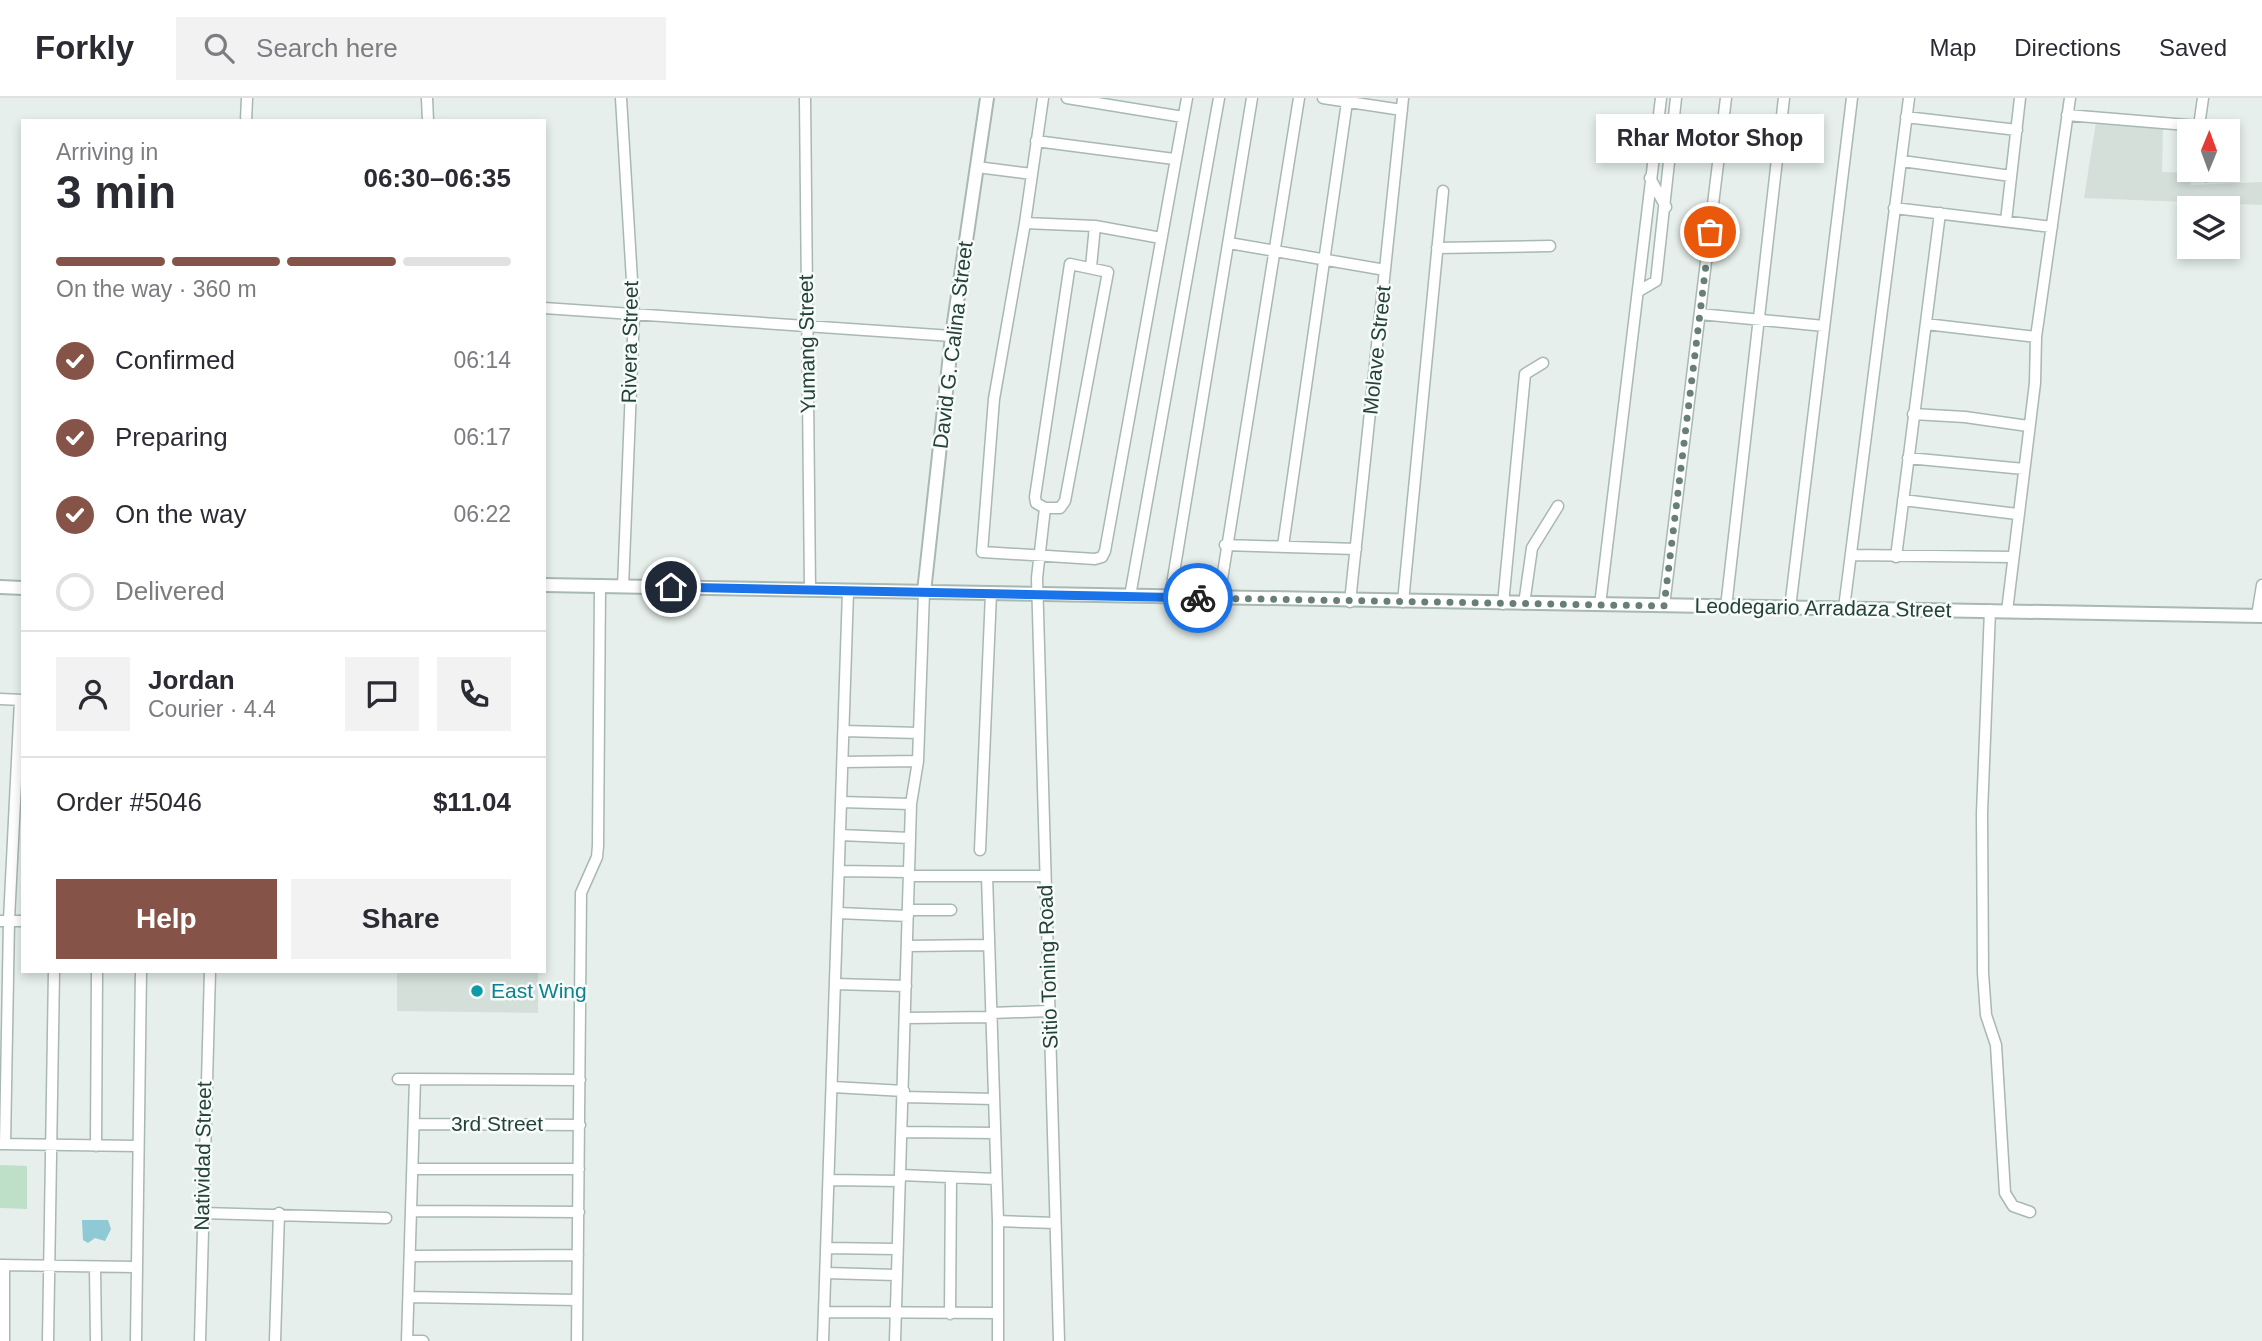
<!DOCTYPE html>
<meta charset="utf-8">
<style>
body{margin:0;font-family:Helvetica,sans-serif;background:#f2f2f3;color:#2b2b33;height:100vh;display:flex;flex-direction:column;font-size:26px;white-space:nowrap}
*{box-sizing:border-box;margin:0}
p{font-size:23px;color:#7c7c81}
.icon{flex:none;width:38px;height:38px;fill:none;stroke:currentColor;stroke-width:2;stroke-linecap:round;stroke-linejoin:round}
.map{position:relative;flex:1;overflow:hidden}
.sheet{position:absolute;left:21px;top:21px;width:525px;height:854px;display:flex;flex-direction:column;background:#fff;border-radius:0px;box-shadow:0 4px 10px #0003}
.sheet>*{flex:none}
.needle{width:46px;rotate:1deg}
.fabs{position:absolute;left:2177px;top:21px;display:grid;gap:14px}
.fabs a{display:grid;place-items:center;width:63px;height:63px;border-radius:0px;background:#fff;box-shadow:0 4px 10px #0003;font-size:35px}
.pin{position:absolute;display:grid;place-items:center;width:60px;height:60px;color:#fff;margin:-30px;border:4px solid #fff;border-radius:50%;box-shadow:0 2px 7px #0007}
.courier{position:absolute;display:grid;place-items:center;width:70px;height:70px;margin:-35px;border:5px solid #1a73e8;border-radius:50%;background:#fff;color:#222;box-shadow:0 2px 9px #0007}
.bubble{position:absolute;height:49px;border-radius:0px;background:#fff;box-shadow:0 4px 10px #0003;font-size:23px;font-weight:800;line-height:49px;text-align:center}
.headline em{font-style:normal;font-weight:800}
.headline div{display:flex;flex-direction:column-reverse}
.headline{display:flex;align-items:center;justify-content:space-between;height:119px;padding:0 35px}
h1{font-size:46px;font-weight:800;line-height:52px}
.bar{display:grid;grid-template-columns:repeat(4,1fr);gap:10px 7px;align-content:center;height:84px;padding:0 35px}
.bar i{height:9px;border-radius:5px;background:#e1e1e2}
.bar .active{background:#855347}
.bar p{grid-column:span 4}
.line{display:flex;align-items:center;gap:18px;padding:0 35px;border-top:2px solid #e1e1e2}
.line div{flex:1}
.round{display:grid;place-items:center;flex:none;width:74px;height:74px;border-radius:0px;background:#f2f2f3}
ol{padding:0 35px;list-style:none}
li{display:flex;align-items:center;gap:21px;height:77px}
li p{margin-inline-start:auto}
li .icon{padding:7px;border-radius:50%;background:#855347;color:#fff;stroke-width:4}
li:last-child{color:#7c7c81}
li i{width:38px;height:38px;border:4px solid #e1e1e2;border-radius:50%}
.button{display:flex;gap:14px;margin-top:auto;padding:14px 35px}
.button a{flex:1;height:80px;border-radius:0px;background:#855347;color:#fff;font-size:28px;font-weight:800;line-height:80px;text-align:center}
.button a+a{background:#f2f2f3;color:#2b2b33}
header{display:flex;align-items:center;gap:42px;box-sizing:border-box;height:98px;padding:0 35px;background:#fff;border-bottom:2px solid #e1e1e2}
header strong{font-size:33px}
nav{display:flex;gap:38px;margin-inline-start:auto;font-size:24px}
.search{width:490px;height:63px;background:#f2f2f3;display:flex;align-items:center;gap:18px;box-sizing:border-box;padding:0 24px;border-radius:0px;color:#7c7c81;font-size:26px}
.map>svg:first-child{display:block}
.built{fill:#d4dfda}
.green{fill:#bfe0c8}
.water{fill:#8ec9d4}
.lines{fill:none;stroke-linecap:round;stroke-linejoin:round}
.minor-casing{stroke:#a8b8b2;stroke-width:13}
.tertiary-casing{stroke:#a8b8b2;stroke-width:16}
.minor{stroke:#fff;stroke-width:10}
.tertiary{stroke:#fff;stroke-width:12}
.done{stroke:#687f78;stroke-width:7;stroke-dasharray:0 12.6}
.route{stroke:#1a73e8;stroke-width:9}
.culture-dot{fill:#0f9aa8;stroke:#f7fbf9;stroke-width:2.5}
.labels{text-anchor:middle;stroke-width:5;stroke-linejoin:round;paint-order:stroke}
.street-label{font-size:21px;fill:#24423a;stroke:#f7fbf9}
.culture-label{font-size:21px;fill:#0d838f;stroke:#f7fbf9;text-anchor:start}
</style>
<header>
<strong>Forkly</strong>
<div class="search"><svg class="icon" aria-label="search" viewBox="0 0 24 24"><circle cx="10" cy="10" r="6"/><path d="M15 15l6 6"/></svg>Search here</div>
<nav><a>Map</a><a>Directions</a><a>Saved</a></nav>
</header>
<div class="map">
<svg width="2262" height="1243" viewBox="0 0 2262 1243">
<rect width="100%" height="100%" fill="#e6efeb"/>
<!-- built -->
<path class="built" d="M 2096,24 L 2163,30 L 2162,74 L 2190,75 L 2191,87 L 2262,84 L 2262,107 L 2084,100 Z
M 397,873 L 538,873 L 538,915 L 397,913 Z"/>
<!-- green -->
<path class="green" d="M 0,1067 L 27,1068 L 27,1111 L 0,1110 Z"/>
<!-- water -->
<path class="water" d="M 82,1122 L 108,1122 L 111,1131 L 105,1143 L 95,1140 L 88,1145 L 83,1142 Z"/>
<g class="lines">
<defs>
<path id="minor" d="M 427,0 L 428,23
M 621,0 L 634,216 L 623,489
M 805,0 L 810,492
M 1043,0 L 1025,125 L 994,301 L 982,454 L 1095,461 L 1102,459 L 1105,453 L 1187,0
M 1067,0 L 1183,19
M 1323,0 L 1402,12
M 2067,17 L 2199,28 L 2206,33
M 1906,19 L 2017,32
M 246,23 L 247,0
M 2199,28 L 2203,0
M 1036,43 L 1174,61
M 1902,63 L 2011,78
M 977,69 L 1032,76
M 2206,78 L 2206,72
M 1650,80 L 1666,109
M 1894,110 L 2052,129
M 2006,123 L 2020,0
M 1025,125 L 1095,128 L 1161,140
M 1229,145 L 1385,172
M 1437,150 L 1550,148
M 1070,166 L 1108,174 L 1065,403 L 1060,410 L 1045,410 L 1036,405 L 1035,399 Z
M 1091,169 L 1095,128
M 1639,193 L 1656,183 L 1676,0
M 544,210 L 952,238
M 1700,216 L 1824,228
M 1926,226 L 2036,239
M 1913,316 L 1965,319 L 2028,328
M 1908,360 L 2024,371
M 1903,402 L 2017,416
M 1045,410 L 1037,480 L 1059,1243
M 1225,447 L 1356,451
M 1283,448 L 1347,4
M 1853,457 L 2012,459
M 1896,459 L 1940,115
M 1130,498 L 1219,0
M 1170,499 L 1252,0
M 1219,500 L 1299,0
M 1350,504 L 1403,0
M 1403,504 L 1443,93
M 1503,506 L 1525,276 L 1543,265
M 1524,506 L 1532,450 L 1558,408
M 1600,507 L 1661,0
M 1664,508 L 1726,0
M 1726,509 L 1784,0
M 1790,510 L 1852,0
M 1844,510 L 1909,0
M 1990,512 L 1982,715 L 1983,875 L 1986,917 L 1996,947 L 2005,1095 L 2013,1108 L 2030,1114
M 2007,513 L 2035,285 L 2036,239 L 2070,0
M 2257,518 L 2262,487
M 0,601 L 23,602
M 844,633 L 919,635
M 843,664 L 918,663
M 841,704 L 911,706
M 840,737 L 910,740
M 980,752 L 991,495
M 839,773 L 909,774
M 909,778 L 1045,778
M 987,778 L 998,1123 L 998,1243
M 908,812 L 951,812
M 838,815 L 908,818
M 0,823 L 23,823
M 907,848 L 989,847
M 835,886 L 906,888
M 991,915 L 1049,913
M 906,920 L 991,919
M 398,981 L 415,981
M 833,989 L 904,993
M 904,999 L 994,1001
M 414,1026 L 580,1027
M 903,1034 L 995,1035
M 1,1046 L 137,1048
M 5,1046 L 9,822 L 20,603
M 96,1048 L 97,873
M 414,1071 L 579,1071
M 901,1077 L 996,1081
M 829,1082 L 900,1083
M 413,1113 L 579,1114
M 202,1115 L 386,1120
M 998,1123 L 1055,1125
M 827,1150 L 896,1151
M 411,1158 L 578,1157
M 0,1167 L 135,1169
M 95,1169 L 96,1243
M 826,1175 L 896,1177
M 409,1199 L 577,1202
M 824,1214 L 997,1215
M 950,1216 L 951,1080
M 4,1243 L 4,1167
M 48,1243 L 54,873
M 136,1243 L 141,873
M 200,1243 L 210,873
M 275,1243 L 279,1115
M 407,1243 L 415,981 L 580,982
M 407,1243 L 423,1243
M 577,1243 L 581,795 L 597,759 L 598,748 L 600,488
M 823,1243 L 848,493
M 895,1243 L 911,706 L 918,663 L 924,494"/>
<path id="tertiary" d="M 544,487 L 2262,518
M 0,489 L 23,490
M 924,494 L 952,238 L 987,0"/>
</defs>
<!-- minor casing -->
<use href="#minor" class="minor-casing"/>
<!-- tertiary casing -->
<use href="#tertiary" class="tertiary-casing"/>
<!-- minor -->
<use href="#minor" class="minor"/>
<!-- tertiary -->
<use href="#tertiary" class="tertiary"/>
</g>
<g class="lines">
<!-- done -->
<path class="done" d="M 1198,500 L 1664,508 L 1710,134"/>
<!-- route -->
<path class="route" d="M 671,489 L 1198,500"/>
</g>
<!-- markers -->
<circle class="culture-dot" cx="477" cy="893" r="7"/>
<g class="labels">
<!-- street labels -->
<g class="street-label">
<text transform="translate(630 244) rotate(-89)" y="7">Rivera Street</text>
<text transform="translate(807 246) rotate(-91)" y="7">Yumang Street</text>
<text transform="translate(953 247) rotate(-83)" y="7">David G. Calina Street</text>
<text transform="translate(1377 252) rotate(-84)" y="7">Molave Street</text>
<text transform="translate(1823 510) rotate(1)" y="7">Leodegario Arradaza Street</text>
<text transform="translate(1048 869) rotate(-92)" y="7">Sitio Toning Road</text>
<text x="497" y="1033">3rd Street</text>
<text transform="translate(203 1058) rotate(-89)" y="7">Natividad Street</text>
</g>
<!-- culture labels -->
<g class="culture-label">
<text x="491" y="900">East Wing</text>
</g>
</g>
</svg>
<div class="fabs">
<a><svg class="needle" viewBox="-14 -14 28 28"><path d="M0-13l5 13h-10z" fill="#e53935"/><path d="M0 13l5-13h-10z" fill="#7c7c81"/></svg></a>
<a><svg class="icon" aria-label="layers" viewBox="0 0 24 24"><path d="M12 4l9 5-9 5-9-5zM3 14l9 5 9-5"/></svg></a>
</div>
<div class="pin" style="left:1710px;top:134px;background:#ea580c"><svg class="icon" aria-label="bag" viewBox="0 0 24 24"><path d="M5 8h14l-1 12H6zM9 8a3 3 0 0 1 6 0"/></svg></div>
<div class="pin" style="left:671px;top:489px;background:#1f2937"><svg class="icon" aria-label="home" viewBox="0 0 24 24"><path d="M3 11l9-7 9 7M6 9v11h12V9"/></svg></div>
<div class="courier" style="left:1198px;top:500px"><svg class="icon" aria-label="bike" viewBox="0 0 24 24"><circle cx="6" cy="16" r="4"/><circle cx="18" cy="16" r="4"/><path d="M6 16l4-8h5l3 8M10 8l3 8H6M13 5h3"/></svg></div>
<div class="bubble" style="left:1596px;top:16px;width:228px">Rhar Motor Shop</div>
<section class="sheet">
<div class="headline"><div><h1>3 min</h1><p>Arriving in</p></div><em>06:30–06:35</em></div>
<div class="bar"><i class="active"></i><i class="active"></i><i class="active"></i><i></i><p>On the way · 360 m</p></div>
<ol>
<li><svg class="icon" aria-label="check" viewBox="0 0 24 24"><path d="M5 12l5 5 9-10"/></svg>Confirmed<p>06:14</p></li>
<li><svg class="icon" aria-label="check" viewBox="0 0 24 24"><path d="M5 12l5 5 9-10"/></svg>Preparing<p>06:17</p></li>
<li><svg class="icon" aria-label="check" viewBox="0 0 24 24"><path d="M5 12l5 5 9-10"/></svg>On the way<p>06:22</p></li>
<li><i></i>Delivered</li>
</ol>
<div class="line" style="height:126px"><a class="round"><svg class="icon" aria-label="person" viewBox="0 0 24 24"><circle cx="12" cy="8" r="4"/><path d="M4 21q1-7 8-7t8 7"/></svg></a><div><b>Jordan</b><p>Courier · 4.4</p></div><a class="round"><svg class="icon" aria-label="chat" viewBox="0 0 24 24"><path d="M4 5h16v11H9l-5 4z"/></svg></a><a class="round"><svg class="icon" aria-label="phone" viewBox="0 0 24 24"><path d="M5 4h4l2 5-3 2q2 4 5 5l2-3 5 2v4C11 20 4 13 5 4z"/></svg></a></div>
<div class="line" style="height:91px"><div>Order #5046</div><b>$11.04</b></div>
<div class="button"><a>Help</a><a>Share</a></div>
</section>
</div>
